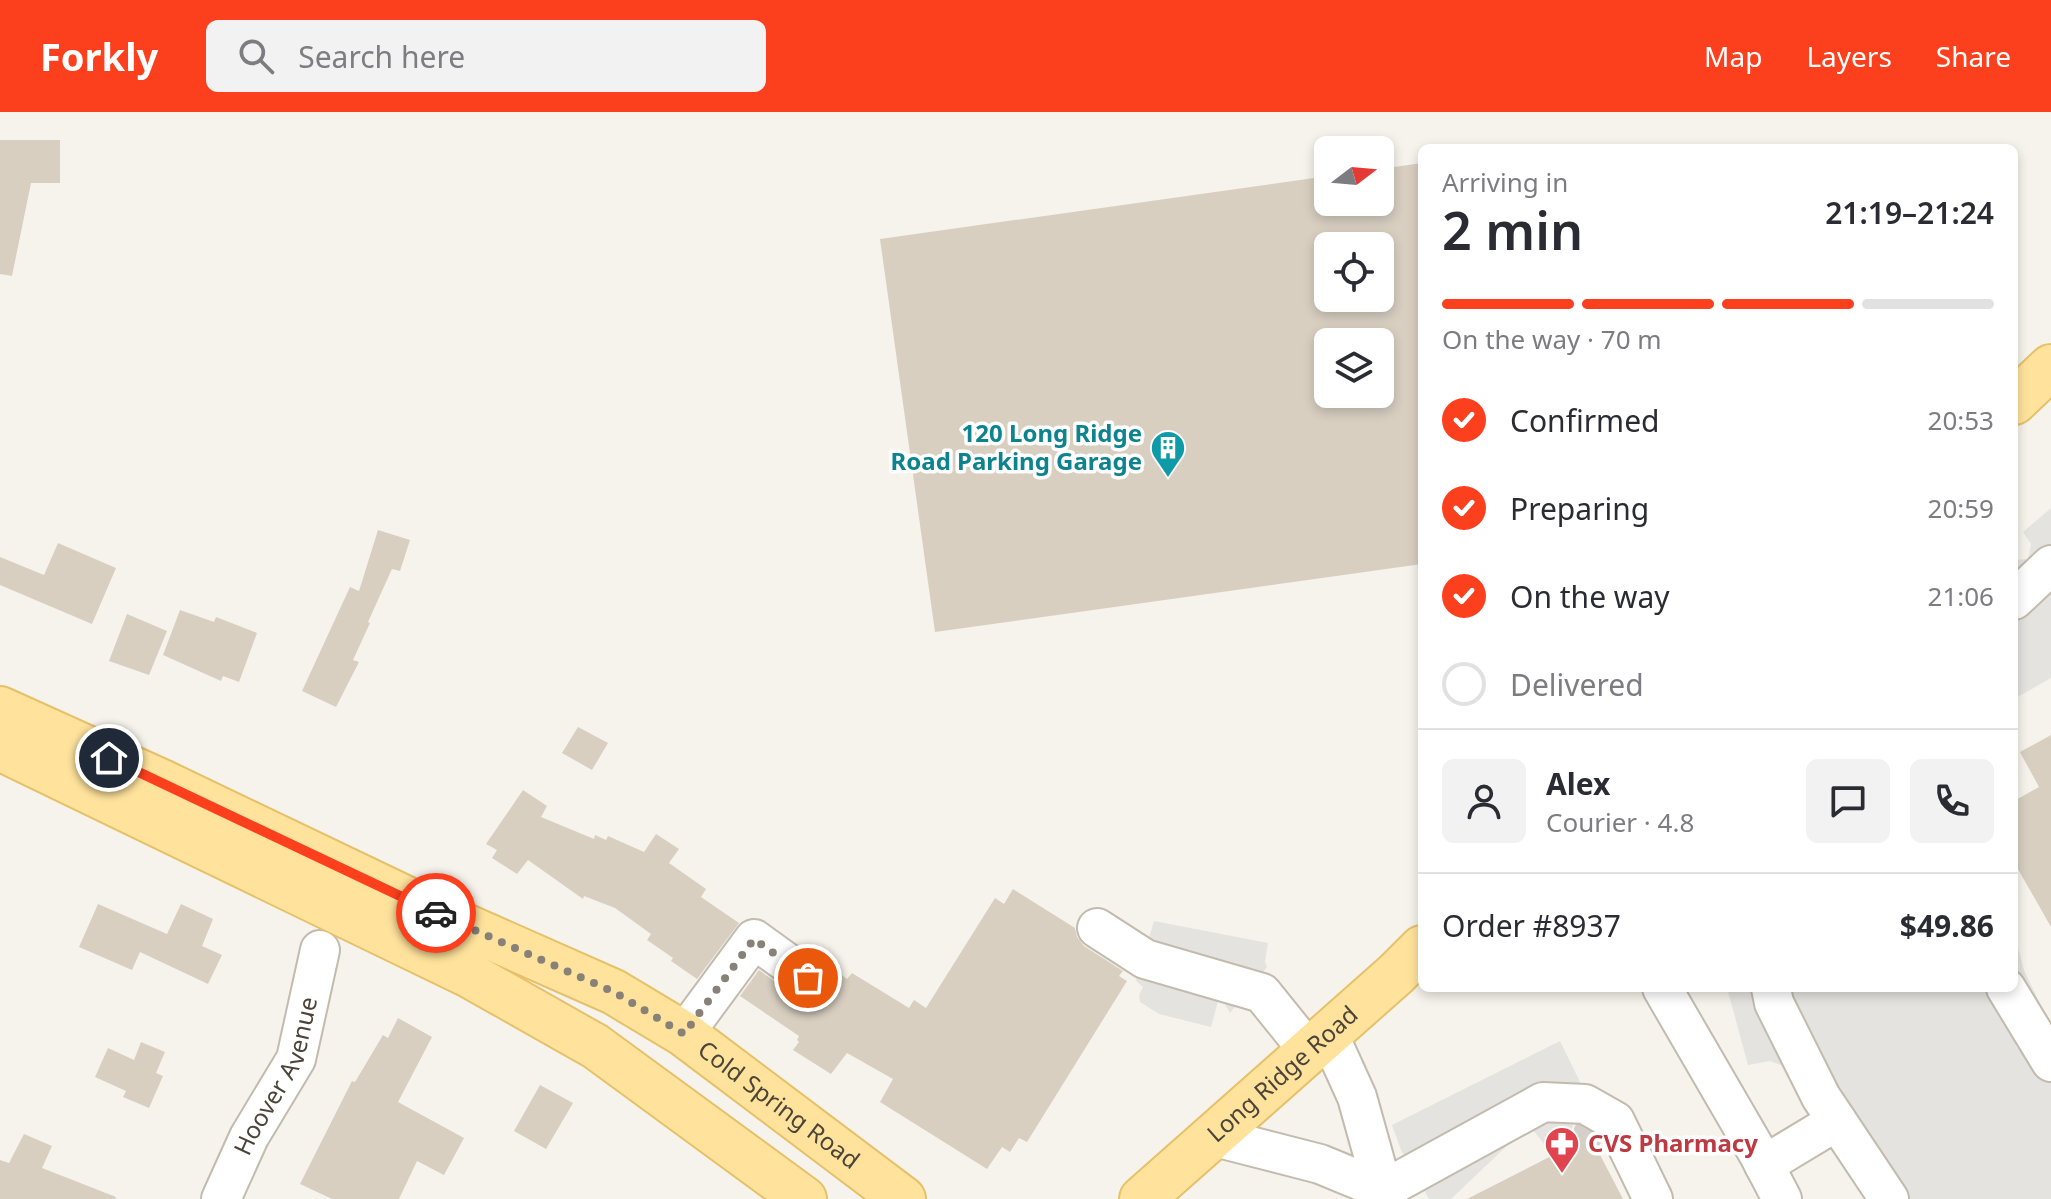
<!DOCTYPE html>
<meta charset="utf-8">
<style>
body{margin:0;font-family:"Noto Sans",sans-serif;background:#f2f2f3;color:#2b2b33;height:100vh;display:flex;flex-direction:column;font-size:30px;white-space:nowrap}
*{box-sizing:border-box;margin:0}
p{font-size:26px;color:#7c7c81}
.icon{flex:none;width:44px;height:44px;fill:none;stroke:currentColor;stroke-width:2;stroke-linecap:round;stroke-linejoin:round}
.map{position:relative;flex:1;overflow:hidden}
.sheet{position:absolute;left:1418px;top:32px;width:600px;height:848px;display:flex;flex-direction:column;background:#fff;border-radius:12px;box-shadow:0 4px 12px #0003}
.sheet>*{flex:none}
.needle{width:52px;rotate:74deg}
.fabs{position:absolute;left:1314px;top:24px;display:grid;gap:16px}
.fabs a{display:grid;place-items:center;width:80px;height:80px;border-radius:12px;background:#fff;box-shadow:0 4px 12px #0003;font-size:40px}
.pin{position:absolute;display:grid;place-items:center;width:68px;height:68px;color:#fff;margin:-34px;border:4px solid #fff;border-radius:50%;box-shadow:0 2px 8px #0007}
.courier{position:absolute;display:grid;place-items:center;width:80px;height:80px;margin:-40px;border:6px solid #fc3f1d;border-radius:50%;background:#fff;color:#222;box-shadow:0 2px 10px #0007}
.headline em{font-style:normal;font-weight:600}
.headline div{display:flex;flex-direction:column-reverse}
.headline{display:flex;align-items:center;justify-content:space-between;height:136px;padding:0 24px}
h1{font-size:52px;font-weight:600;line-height:60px}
.bar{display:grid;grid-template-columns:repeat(4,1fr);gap:12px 8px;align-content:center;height:96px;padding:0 24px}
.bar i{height:10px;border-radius:6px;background:#e1e1e2}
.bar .selected{background:#fc3f1d}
.bar p{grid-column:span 4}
.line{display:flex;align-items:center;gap:20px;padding:0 24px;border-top:2px solid #e1e1e2}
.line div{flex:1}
.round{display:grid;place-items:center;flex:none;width:84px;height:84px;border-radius:12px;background:#f2f2f3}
ol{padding:0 24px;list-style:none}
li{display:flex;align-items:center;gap:24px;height:88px}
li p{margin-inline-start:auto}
li .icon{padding:8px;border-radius:50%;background:#fc3f1d;color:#fff;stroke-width:4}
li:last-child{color:#7c7c81}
li i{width:44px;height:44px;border:4px solid #e1e1e2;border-radius:50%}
header{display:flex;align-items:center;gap:48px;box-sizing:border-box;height:112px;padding:0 40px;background:#fc3f1d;color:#fff}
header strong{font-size:38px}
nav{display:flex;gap:44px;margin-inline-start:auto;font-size:28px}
.search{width:560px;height:72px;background:#f2f2f3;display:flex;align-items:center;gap:20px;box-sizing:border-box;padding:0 28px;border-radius:12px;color:#7c7c81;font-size:30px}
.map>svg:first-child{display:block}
.parking{fill:#e5e3e0}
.building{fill:#d8cfc1;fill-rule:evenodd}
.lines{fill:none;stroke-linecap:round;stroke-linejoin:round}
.minor-tunnel{stroke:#d4d0c8;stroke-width:38;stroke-dasharray:38 19;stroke-linecap:butt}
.minor-casing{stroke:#c2bbae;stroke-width:42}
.major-casing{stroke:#e6c16a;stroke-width:48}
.minor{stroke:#fff;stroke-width:38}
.major{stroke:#ffe39c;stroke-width:44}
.done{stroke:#878178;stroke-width:8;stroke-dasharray:0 14.4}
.route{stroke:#fc3f1d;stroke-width:10}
.labels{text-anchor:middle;stroke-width:7;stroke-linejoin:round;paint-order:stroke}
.culture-label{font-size:24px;font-weight:bold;fill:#0d838f;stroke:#fff;text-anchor:end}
.street-label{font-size:24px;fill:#4b4439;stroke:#fff}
.health-label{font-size:24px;font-weight:bold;fill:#be3a42;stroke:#fff;text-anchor:start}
</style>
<header>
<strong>Forkly</strong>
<div class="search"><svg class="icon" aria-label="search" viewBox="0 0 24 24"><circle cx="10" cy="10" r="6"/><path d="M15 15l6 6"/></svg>Search here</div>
<nav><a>Map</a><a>Layers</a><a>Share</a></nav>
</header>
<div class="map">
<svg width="2051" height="1087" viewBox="0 0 2051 1087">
<rect width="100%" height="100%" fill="#f6f3ec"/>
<!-- parking -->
<path class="parking" d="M 2051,396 L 2051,566 L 2014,587 L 2014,448 L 2028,447 L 2031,432 L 2023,420 Z
M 1154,809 L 1268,831 L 1265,850 L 1267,855 L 1230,901 L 1223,889 L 1218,889 L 1211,915 L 1159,902 L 1140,890 L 1139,883 L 1143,875 L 1136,869 Z
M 2014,820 L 2024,858 L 2051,915 L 2051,1087 L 1866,1087 L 1781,953 L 1770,949 L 1748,953 L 1727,876 L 2014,876 Z
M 1560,929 L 1583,976 L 1569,1027 L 1549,1038 L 1529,1013 L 1451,1087 L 1429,1087 L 1401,1038 L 1392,1013 Z"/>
<!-- building -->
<path class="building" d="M 0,28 L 60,28 L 60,71 L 31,71 L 12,164 L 0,162 Z
M 1422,51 L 1422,452 L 935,520 L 880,127 L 1328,64 L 1328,90 L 1380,90 L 1380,57 ZM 1328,134 L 1380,134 L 1380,186 L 1328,186 ZM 1328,230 L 1380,230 L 1380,282 L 1328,282 Z
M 378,418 L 410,428 L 400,459 L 392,457 L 368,510 L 370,511 L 353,548 L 359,550 L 336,595 L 302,579 L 350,475 L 359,479 Z
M 58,431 L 116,456 L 92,512 L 0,473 L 0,445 L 44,463 Z
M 180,498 L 214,510 L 216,505 L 257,521 L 239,570 L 223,564 L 221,569 L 163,543 Z
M 127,502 L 167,519 L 149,563 L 109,549 Z
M 578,615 L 608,631 L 592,658 L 562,641 Z
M 2051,623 L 2051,815 L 2014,750 L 2014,689 L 2039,675 L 2020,640 Z
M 523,678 L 547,694 L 541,705 L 594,727 L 595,723 L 606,728 L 608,724 L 644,740 L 656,722 L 679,737 L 669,751 L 706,777 L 701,785 L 739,811 L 697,867 L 671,849 L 673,846 L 647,828 L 651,822 L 615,796 L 584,784 L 583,787 L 528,748 L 517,762 L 492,746 L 497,738 L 486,732 Z
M 1013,777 L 1075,816 L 1077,825 L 1084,834 L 1123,859 L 1119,864 L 1127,869 L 1027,1030 L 1019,1026 L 1010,1040 L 1002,1035 L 987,1057 L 880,990 L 893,967 L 847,941 L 831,962 L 793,938 L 799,930 L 797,928 L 799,924 L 740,884 L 759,858 L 795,884 L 807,888 L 819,884 L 824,887 L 840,862 L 847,867 L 852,861 L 909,896 L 914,888 L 926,896 L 995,786 L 1004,792 Z
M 98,792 L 167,822 L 181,792 L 213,807 L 202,834 L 222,843 L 208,872 L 140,840 L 132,858 L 79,835 Z
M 398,906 L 432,925 L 398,990 L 464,1026 L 444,1063 L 417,1049 L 399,1087 L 332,1087 L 300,1072 L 352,969 L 355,970 L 383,923 L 388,926 Z
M 141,930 L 165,940 L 156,961 L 163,964 L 149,996 L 123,985 L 126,979 L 95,965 L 108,936 L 134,948 Z
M 540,973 L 573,991 L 546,1037 L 514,1019 Z
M 1575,1014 L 1579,1014 L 1598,1025 L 1601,1030 L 1598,1039 L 1623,1087 L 1467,1087 L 1563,1038 L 1561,1034 L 1570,1030 Z
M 24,1022 L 52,1034 L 42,1056 L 116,1085 L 115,1087 L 0,1087 L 0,1048 L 9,1051 Z"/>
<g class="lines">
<!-- minor-tunnel -->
<path class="minor-tunnel" d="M 1575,1015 L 1602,1024"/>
<defs>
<g id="minor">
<path d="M 2014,488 L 2051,453"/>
<path d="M 1097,816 L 1145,847 L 1262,881 L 1308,938"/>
<path d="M 1662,876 L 1759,1043 L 1782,1087"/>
<path d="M 1771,876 L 1774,891 L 1821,985 L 1837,1009"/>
<path d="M 2006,876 L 2051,950"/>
<path d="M 1328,921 L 1357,985 L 1383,1078 L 1388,1087"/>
<path d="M 684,922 L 754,827 L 808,866"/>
<path d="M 1211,1024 L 1320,1052 L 1383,1078"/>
<path d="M 1764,1053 L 1837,1009 L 1889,1087"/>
<path d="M 1383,1078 L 1543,990 L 1585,992 L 1615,1009 L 1653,1087"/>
<path id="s1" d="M 221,1087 L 249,1025 L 296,947 L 320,838"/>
</g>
<g id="major">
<path d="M 2014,290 L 2051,255"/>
<path id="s2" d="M 0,597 L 164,671 L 442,804 L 614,880 L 684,922 L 903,1087"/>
<path d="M 0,636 L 471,864 L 595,934 L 804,1087"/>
<path id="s3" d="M 1142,1087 L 1396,862 L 1422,836"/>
</g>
</defs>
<!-- minor casing -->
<use href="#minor" class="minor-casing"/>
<!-- major casing -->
<use href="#major" class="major-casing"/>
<!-- minor -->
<use href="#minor" class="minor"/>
<!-- major -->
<use href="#major" class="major"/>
</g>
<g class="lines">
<!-- done -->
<path class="done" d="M 436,801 L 614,880 L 684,922 L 754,827 L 808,866"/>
<!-- route -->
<path class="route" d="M 109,646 L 436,801"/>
</g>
<!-- icons -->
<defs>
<symbol id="building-pin" viewBox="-11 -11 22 30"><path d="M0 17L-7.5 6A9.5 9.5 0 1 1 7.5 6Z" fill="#0f9aa8" stroke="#fff"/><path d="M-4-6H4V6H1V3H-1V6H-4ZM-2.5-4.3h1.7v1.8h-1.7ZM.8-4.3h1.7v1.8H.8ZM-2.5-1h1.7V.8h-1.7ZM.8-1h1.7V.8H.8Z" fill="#fff"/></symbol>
<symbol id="pharmacy-pin" viewBox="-11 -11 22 30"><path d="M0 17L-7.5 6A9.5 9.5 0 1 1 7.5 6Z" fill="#e0444e" stroke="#fff"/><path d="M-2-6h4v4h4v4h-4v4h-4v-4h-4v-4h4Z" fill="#fff"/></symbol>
</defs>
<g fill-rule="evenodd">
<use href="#building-pin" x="1148" y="316" width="40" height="54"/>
<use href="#pharmacy-pin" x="1542" y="1012" width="40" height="54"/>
</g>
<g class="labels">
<!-- culture labels -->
<g class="culture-label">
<text x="1142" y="330">120 Long Ridge<tspan x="1142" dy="28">Road Parking Garage</tspan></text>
</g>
<!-- street labels -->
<g class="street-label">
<text dy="8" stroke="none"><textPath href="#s3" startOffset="188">Long Ridge Road</textPath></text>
<text dy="8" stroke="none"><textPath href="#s1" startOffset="136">Hoover Avenue</textPath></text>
<text dy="8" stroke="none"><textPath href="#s2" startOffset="876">Cold Spring Road</textPath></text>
</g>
<!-- health labels -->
<g class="health-label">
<text x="1588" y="1040">CVS Pharmacy</text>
</g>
</g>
</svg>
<div class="fabs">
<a><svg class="needle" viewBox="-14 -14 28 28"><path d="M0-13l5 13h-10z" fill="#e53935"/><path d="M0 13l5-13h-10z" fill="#7c7c81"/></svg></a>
<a><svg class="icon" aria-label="locate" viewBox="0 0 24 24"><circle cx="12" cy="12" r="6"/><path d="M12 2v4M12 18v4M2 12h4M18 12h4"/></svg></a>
<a><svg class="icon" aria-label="layers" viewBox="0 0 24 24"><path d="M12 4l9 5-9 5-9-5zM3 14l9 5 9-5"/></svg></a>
</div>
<div class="pin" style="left:808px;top:866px;background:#ea580c"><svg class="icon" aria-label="bag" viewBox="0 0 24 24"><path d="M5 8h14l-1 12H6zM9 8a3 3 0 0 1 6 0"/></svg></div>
<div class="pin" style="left:109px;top:646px;background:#1f2937"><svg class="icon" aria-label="home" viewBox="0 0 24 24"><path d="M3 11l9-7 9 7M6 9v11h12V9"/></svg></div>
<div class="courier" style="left:436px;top:801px"><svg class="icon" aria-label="car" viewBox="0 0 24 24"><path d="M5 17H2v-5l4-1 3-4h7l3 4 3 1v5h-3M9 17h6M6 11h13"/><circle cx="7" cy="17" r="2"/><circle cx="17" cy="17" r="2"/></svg></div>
<section class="sheet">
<div class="headline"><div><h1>2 min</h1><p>Arriving in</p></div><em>21:19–21:24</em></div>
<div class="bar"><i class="selected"></i><i class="selected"></i><i class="selected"></i><i></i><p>On the way · 70 m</p></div>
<ol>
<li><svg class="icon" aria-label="check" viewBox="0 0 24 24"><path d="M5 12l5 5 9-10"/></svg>Confirmed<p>20:53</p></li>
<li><svg class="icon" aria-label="check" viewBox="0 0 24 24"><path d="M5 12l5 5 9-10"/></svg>Preparing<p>20:59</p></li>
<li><svg class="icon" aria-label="check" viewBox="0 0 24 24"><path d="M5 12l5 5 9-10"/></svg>On the way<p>21:06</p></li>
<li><i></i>Delivered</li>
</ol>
<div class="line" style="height:144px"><a class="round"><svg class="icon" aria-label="person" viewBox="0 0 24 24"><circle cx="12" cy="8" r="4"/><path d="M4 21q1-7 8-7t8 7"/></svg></a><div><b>Alex</b><p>Courier · 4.8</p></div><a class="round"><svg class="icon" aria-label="chat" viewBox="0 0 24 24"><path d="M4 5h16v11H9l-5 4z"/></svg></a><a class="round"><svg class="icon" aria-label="phone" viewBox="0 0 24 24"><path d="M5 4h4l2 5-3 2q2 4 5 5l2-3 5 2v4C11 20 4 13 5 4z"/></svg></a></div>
<div class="line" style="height:104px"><div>Order #8937</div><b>$49.86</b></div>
</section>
</div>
